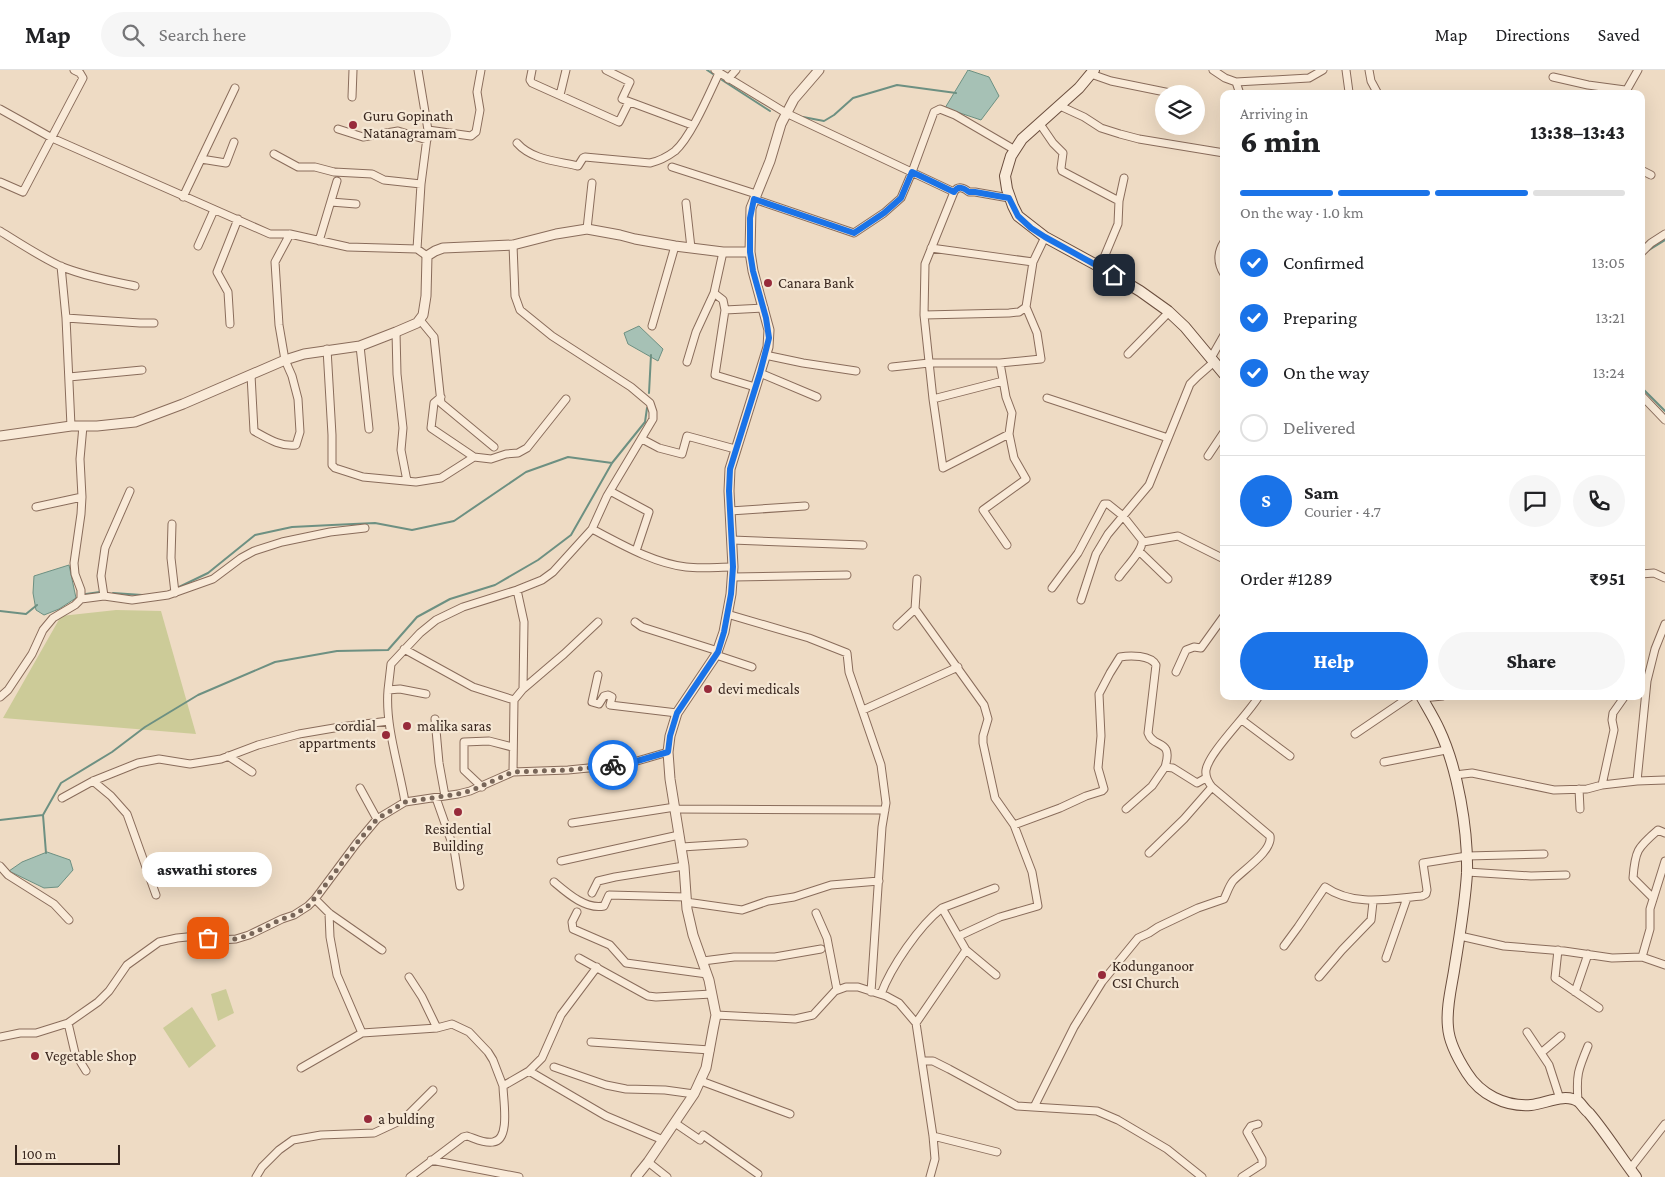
<!DOCTYPE html>
<meta charset="utf-8">
<style>
body{margin:0;font-family:"Crimson Pro",serif;background:#f6f6f6;color:#202124;height:100vh;display:flex;flex-direction:column;font-size:19px;white-space:nowrap}
*{box-sizing:border-box;margin:0}
p{font-size:16px;color:#757577}
.icon{flex:none;width:28px;height:28px;fill:none;stroke:currentColor;stroke-width:2;stroke-linecap:round;stroke-linejoin:round}
.map{position:relative;flex:1;overflow:hidden}
.panel{position:absolute;left:1220px;top:20px;width:425px;height:610px;display:flex;flex-direction:column;background:#fff;border-radius:10px;box-shadow:0 5px 20px #0002}
.panel>*{flex:none}
.controls{position:absolute;left:1155px;top:15px;display:grid;gap:10px}
.controls a{display:grid;place-items:center;width:50px;height:50px;border-radius:50%;background:#fff;box-shadow:0 5px 20px #0002;font-size:25px}
.scale{position:absolute;left:15px;bottom:12px;width:105px;box-sizing:border-box;padding-left:5px;border:2px solid #39271f;border-top:0;font-size:14px;line-height:18px;white-space:nowrap;color:#39271f;-webkit-text-stroke:4px #f5e7d4;paint-order:stroke}
.pin{position:absolute;display:grid;place-items:center;width:42px;height:42px;color:#fff;margin:-21px;border-radius:10px;box-shadow:0 2px 8px #0006}
.courier{position:absolute;display:grid;place-items:center;width:50px;height:50px;margin:-25px;border:4px solid #1a73e8;border-radius:50%;background:#fff;color:#222;box-shadow:0 1px 6px #0007}
.bubble{position:absolute;height:35px;border-radius:18px;background:#fff;box-shadow:0 5px 20px #0002;font-size:16px;font-weight:800;line-height:35px;text-align:center}
.head em{font-style:normal;font-weight:800}
.head div{display:flex;flex-direction:column-reverse}
.head{display:flex;align-items:center;justify-content:space-between;height:85px;padding:0 20px}
h1{font-size:32px;font-weight:800;line-height:38px}
.bar{display:grid;grid-template-columns:repeat(4,1fr);gap:8px 5px;align-content:center;height:60px;padding:0 20px}
.bar i{height:6px;border-radius:4px;background:#e0e0e0}
.bar .selected{background:#1a73e8}
.bar p{grid-column:span 4}
.line{display:flex;align-items:center;gap:12px;padding:0 20px;border-top:1px solid #e0e0e0}
.line div{flex:1}
.round{display:grid;place-items:center;flex:none;width:52px;height:52px;border-radius:26px;background:#f6f6f6}
ol{padding:0 20px;list-style:none}
li{display:flex;align-items:center;gap:15px;height:55px}
li p{margin-inline-start:auto}
li .icon{padding:5px;border-radius:50%;background:#1a73e8;color:#fff;stroke-width:4}
li:last-child{color:#757577}
li i{width:28px;height:28px;border:2px solid #e0e0e0;border-radius:50%}
.primary-button{display:flex;gap:10px;margin-top:auto;padding:10px 20px}
.primary-button a{flex:1;height:58px;border-radius:30px;background:#1a73e8;color:#fff;font-size:20px;font-weight:800;line-height:58px;text-align:center}
.primary-button a+a{background:#f6f6f6;color:#202124}
header{display:flex;align-items:center;gap:30px;box-sizing:border-box;height:70px;padding:0 25px;background:#fff;border-bottom:1px solid #e0e0e0}
header strong{font-size:24px}
nav{display:flex;gap:28px;margin-inline-start:auto;font-size:18px}
.search{width:350px;height:45px;background:#f6f6f6;display:flex;align-items:center;gap:12px;box-sizing:border-box;padding:0 18px;border-radius:28px;color:#757577;font-size:19px}
.map>svg:first-child{display:block}
.green{fill:#cccb98}
.water{fill:#a6c1b5;stroke:#6d9082}
.lines{fill:none;stroke-linecap:round;stroke-linejoin:round}
.stream{stroke:#6d9082;stroke-width:2}
.minor-casing{stroke:#896c5b;stroke-width:9}
.tertiary-casing{stroke:#896c5b;stroke-width:11}
.secondary-casing{stroke:#6b4e3e;stroke-width:12}
.minor{stroke:#f9ead8;stroke-width:7}
.tertiary{stroke:#f9ead8;stroke-width:9}
.secondary{stroke:#f9ead8;stroke-width:10}
.done{stroke:#786659;stroke-width:5;stroke-dasharray:0 9}
.route{stroke:#1a73e8;stroke-width:6}
.poi-dot{fill:#972b3b;stroke:#f5e7d4;stroke-width:2}
.labels{text-anchor:middle;stroke-width:4.5;stroke-linejoin:round;paint-order:stroke}
.poi-label{font-size:15px;fill:#39271f;stroke:#f5e7d4;text-anchor:start}
</style>
<header>
<strong>Map</strong>
<div class="search"><svg class="icon" aria-label="search" viewBox="0 0 24 24"><circle cx="10" cy="10" r="6"/><path d="M15 15l6 6"/></svg>Search here</div>
<nav><a>Map</a><a>Directions</a><a>Saved</a></nav>
</header>
<div class="map">
<svg width="1665" height="1107" viewBox="0 0 1665 1107">
<rect width="100%" height="100%" fill="#eedbc4"/>
<!-- green -->
<path class="green" d="M 116,540 L 161,541 L 196,664 L 3,648 L 61,546 Z
M 226,919 L 234,943 L 218,951 L 211,924 Z
M 192,937 L 216,976 L 189,998 L 163,958 Z"/>
<!-- water -->
<path class="water" d="M 968,0 L 989,7 L 999,26 L 981,50 L 945,38 Z
M 639,256 L 663,279 L 658,291 L 628,274 L 624,263 Z
M 69,495 L 76,528 L 59,539 L 44,545 L 36,540 L 33,523 L 34,506 Z
M 47,782 L 70,790 L 73,800 L 58,817 L 44,818 L 9,801 L 22,792 Z"/>
<g class="lines">
<!-- stream -->
<path class="stream" d="M 707,0 L 713,4
M 722,10 L 770,41
M 803,47 L 824,51 L 834,45 L 853,28 L 897,15 L 956,23
M 1649,180 L 1665,170
M 1641,317 L 1665,341
M 649,323 L 651,285
M 179,517 L 208,503 L 255,465 L 292,457 L 332,455 L 375,453 L 412,460 L 454,451 L 526,402 L 568,387 L 612,393
M 113,523 L 142,525
M 86,524 L 100,522
M 0,541 L 26,544 L 37,535
M 0,750 L 43,745
M 46,783 L 43,745 L 61,713 L 112,682 L 145,657 L 198,625 L 275,592 L 337,581 L 388,580 L 417,547 L 450,529 L 495,515 L 538,490 L 571,465 L 612,393 L 645,352 L 647,338"/>
<defs>
<path id="minor" d="M 418,0 L 428,60
M 532,0 L 530,10 L 532,13 L 619,52 L 629,32
M 606,0 L 630,12 L 622,29 L 692,55
M 715,0 L 786,43 L 954,122 C 958,115 964,118 969,122 L 975,122 L 1009,128
M 1213,0 L 1225,8 L 1236,12 L 1240,24
M 1346,0 L 1349,22
M 1369,0 L 1371,11 L 1378,24
M 1091,4 L 1111,11 L 1175,24
M 1553,7 L 1588,15 L 1625,20
M 728,9 L 736,0
M 1236,12 L 1309,8 L 1323,0
M 1625,23 L 1638,0
M 560,25 L 566,0
M 352,27 L 353,0
M 1060,36 L 1084,47 L 1101,58 L 1120,64 L 1139,69 L 1224,83
M 0,39 L 52,68 L 270,164 L 290,164 L 348,177 L 417,179 L 427,186
M 1040,54 L 1053,73 L 1063,83 L 1061,98 L 1062,101 L 1119,131 L 1118,154 L 1100,197
M 338,59 L 363,67 L 398,61 L 427,70
M 517,73 C 532,90 557,91 578,96 L 583,88 L 585,87 L 650,93 C 659,91 667,87 675,81 C 691,67 709,24 719,3
M 274,84 L 298,97 L 315,97 L 334,102 L 372,104 L 384,110 L 421,114
M 201,89 L 226,93 L 234,72
M 672,97 L 756,124
M 1641,100 L 1651,105
M 0,112 L 23,122 L 83,8 L 80,3 L 74,0
M 954,122 L 925,194 L 924,245 L 933,329 L 943,398 L 1009,364
M 183,127 L 235,18
M 754,129 L 854,163 L 884,143 L 901,128 L 912,102 L 934,42 L 940,39 L 955,45 L 1015,80
M 1119,131 L 1124,108
M 331,132 L 356,134
M 686,133 L 691,178
M 587,159 L 592,113
M 0,161 C 19,173 39,186 60,196 C 84,206 111,211 135,216
M 319,171 L 337,111
M 1224,172 C 1217,183 1217,193 1224,204
M 198,176 L 214,140
M 931,178 L 1033,192
M 417,179 L 421,114 L 428,60 L 471,66 L 476,62 L 480,40 L 477,22 L 481,0
M 723,182 L 714,223 L 723,230 L 725,240 L 715,305 L 755,317
M 1641,183 L 1651,173 L 1665,164
M 61,196 L 66,248 L 71,356
M 725,240 L 764,238
M 924,245 L 1009,243 L 1019,242 L 1026,237
M 66,248 L 140,253 L 154,253
M 420,250 L 434,267 L 441,333 L 494,377
M 230,254 L 228,222 L 217,202 L 238,149
M 652,256 L 675,176
M 396,262 L 397,304 L 403,358 L 401,380 L 407,411
M 360,276 L 369,359
M 327,279 L 332,365 L 332,395 L 335,398 L 363,407 L 416,412 L 441,408 L 474,387 L 491,389 L 506,384 L 518,383 L 527,378 L 566,329
M 1128,284 L 1169,242
M 765,285 L 803,293 L 856,301
M 1211,288 L 1224,265
M 687,292 L 696,262 L 714,223
M 1000,293 L 1006,327 L 1012,343 L 1009,364 L 1014,388 L 1026,409 L 983,440 L 1007,475
M 892,297 L 929,293 L 1000,293 L 1041,289 L 1037,263 L 1026,237 L 1033,192 L 1045,167
M 760,303 L 817,327
M 251,305 L 254,361 C 267,368 280,377 296,375 L 300,362 L 298,329 L 292,306 L 285,290 L 279,255 L 275,192 L 290,164
M 69,307 L 142,300
M 1641,325 L 1665,350
M 441,327 L 434,333 L 431,358 L 474,387
M 1047,328 L 1168,368
M 933,329 L 1003,311
M 642,369 L 659,378 L 682,384 L 687,366 L 735,379
M 1208,386 L 1224,362
M 610,421 L 649,442 L 636,481
M 36,437 L 82,427
M 730,441 L 805,436
M 172,454 L 171,488 L 175,523
M 592,459 C 621,474 653,493 686,497 C 701,499 718,497 733,497
M 732,470 L 863,475
M 1143,472 L 1178,466 L 1222,488
M 1139,481 L 1168,509
M 1641,504 L 1654,503 L 1665,508
M 733,507 L 847,505
M 917,509 L 915,539 L 984,635 L 988,649 L 983,666 L 983,673 L 995,728 L 1014,755 L 1060,738 L 1086,726 L 1102,721 L 1104,719 L 1098,698 L 1101,666 L 1099,624 L 1110,603 L 1120,587 C 1130,585 1151,585 1156,595 L 1148,663 C 1153,679 1174,668 1165,697
M 1052,518 L 1078,483 L 1104,434 L 1108,434 L 1123,446 L 1149,415 L 1190,314 L 1198,306 L 1214,292
M 104,526 L 101,506 L 105,478 L 130,421
M 81,529 L 81,520 L 75,504 L 74,493 L 81,444 L 82,427 L 80,389 L 83,356
M 1081,530 L 1096,484 L 1108,464 L 1123,446 L 1142,470 C 1144,480 1125,498 1119,507
M 727,544 L 809,568 L 847,583 L 849,602 L 881,695 L 886,733 L 882,757 L 871,922
M 635,552 L 642,557 L 718,581
M 897,556 L 915,539
M 404,579 L 473,617 L 514,630
M 716,585 L 752,597
M 1176,602 L 1186,580 L 1194,577 L 1201,578 L 1224,546
M 598,605 L 592,632 L 599,634 L 604,626 L 608,625 L 612,627 L 610,635 L 677,643
M 523,619 L 564,584 L 598,552
M 388,620 L 391,594 L 420,563 L 436,550 L 463,537 L 517,520 L 542,510 L 553,502 L 592,459 L 607,426 L 653,349 L 653,342 L 650,333 L 631,317 L 552,266 L 520,240 L 515,226 L 513,175
M 0,627 L 8,620 L 32,584 L 43,560 L 53,548 L 75,535 L 81,529 L 104,526 L 132,530 L 168,525 L 213,509 L 241,488 L 254,481 L 282,472 L 330,462 L 365,458
M 1422,628 L 1443,626
M 863,640 L 958,597
M 435,649 L 439,693 L 445,726
M 1242,650 L 1290,686
M 1355,664 L 1411,626
M 228,686 L 252,702
M 1384,692 L 1446,680
M 513,702 L 514,630 L 523,619 L 524,552 L 517,520
M 1455,705 L 1472,703 L 1554,720 L 1587,719 L 1602,715 L 1637,711 L 1665,710
M 93,711 L 111,726 L 127,744 L 156,825
M 1637,711 L 1647,611 L 1655,579 L 1665,554
M 1602,715 L 1614,660 L 1612,650 L 1613,643 L 1625,626
M 482,717 L 464,700 L 464,672 L 489,671 L 512,677
M 360,718 L 377,749
M 1579,719 L 1580,739
M 62,728 L 93,711 L 138,693 L 159,689 L 190,694 L 221,689 L 258,675 L 299,664 L 340,657 L 389,651
M 436,728 L 454,779 L 460,816
M 405,732 C 399,696 385,656 388,620 L 400,619 L 426,624
M 676,739 L 885,740
M 1126,739 L 1152,716 L 1165,697 L 1173,698 L 1197,713 L 1206,708
M 572,753 L 675,737
M 682,777 L 744,773
M 1149,783 L 1184,749 L 1212,717
M 561,791 L 679,765
M 0,796 L 8,805 L 54,834 L 69,850
M 1467,802 L 1531,806 L 1566,805
M 554,812 C 567,823 586,840 604,836 L 609,825 L 686,827
M 995,818 L 942,838 L 966,880 L 996,905
M 592,823 L 598,811 L 615,807 L 684,796
M 1653,828 L 1633,808 C 1635,781 1637,778 1658,760 L 1665,763
M 315,829 L 329,843 L 382,880
M 686,832 L 742,840 L 768,831 L 794,827 L 831,815 L 879,811
M 577,842 L 572,852 L 573,859 L 610,875 L 626,893 L 707,904
M 816,843 L 827,868 L 837,920
M 959,866 L 1000,847 L 1038,836 L 1032,802 L 1014,755
M 1460,866 L 1504,876 L 1564,881 L 1612,888 L 1642,887 L 1665,895
M 1284,876 L 1298,857 L 1325,817 C 1354,837 1389,829 1422,826 L 1426,824 L 1427,820 L 1423,793 L 1467,786 L 1544,784
M 1558,880 L 1555,908 L 1599,938
M 1642,887 L 1650,859 L 1650,839 L 1665,791
M 579,888 L 648,926 L 656,927 L 712,924
M 1386,888 L 1407,828
M 703,891 L 734,887 L 775,887 L 821,879
M 409,907 L 422,927 L 437,958
M 1319,907 L 1342,880 L 1371,850 L 1373,832
M 1575,922 L 1588,884
M 881,924 C 891,897 919,856 942,838
M 716,945 L 795,949 L 813,945 L 835,921 L 846,917 L 858,917 L 886,926 L 899,933 L 916,953 L 966,880
M 68,953 L 75,983 L 86,1001
M 916,953 L 933,1066 L 935,1089 L 930,1107
M 1527,962 L 1549,995 L 1560,1029
M 362,963 L 437,958 L 452,954 L 469,962 L 488,982 L 493,990 L 503,1016
M 0,967 L 20,963 L 36,963 L 68,953 L 98,932 L 109,921 L 127,895 L 159,872 L 177,868 L 197,866 L 220,870 L 236,869 L 249,865 L 282,849 L 294,845 L 308,836 L 315,829 L 356,774 L 377,749 L 405,732 L 458,724 L 470,721 L 513,702 L 568,700 L 609,696 L 637,691 L 668,682
M 591,972 L 710,980
M 1541,983 L 1561,966
M 922,991 L 933,991 L 949,999 L 1017,1036 L 1097,1041 L 1118,1050 L 1167,1079 L 1202,1107
M 554,997 L 606,1015 L 626,1019 L 665,1020 L 694,1024
M 301,998 L 362,963 L 337,905 L 330,867 L 329,843
M 529,1001 L 606,1046 L 663,1070
M 701,1011 L 790,1044
M 1578,1031 C 1576,1005 1578,1000 1588,976
M 1034,1037 L 1074,957 L 1102,912 L 1138,868 L 1149,863 L 1158,857 L 1198,838 L 1224,829 C 1227,823 1229,816 1233,811 C 1243,800 1273,781 1270,766 L 1212,717 C 1208,712 1205,707 1206,700 C 1209,682 1248,645 1259,626
M 675,1053 L 700,1070 L 703,1065 L 758,1104
M 933,1066 L 997,1082
M 431,1090 L 519,1107
M 648,1092 L 667,1107
M 1630,1099 L 1665,1054
M 256,1107 L 262,1097 L 279,1080 L 293,1070 L 321,1065 L 374,1063 L 404,1049 L 433,1020
M 410,1107 L 463,1067 L 467,1066 C 474,1068 485,1074 493,1072 C 511,1070 503,1029 503,1016 L 529,1001 L 542,988 L 561,945 L 597,897
M 1242,1107 L 1262,1094 L 1262,1089 L 1247,1062 L 1251,1056 L 1258,1054"/>
<path id="tertiary" d="M 0,366 L 71,356 L 97,356 L 135,352 L 183,334 L 285,290 L 304,284 L 360,276 L 396,262 L 417,253 L 423,245 L 426,226 L 427,186 L 435,181 L 443,178 L 513,175 L 556,164 L 587,159 L 620,165 L 635,169 L 675,176 L 723,182 L 750,182 L 751,138 L 770,91 L 781,54 L 794,29 L 819,0
M 636,1107 L 648,1092 L 694,1024 L 706,998 L 713,960 L 716,945 L 709,910 L 693,865 L 687,839 L 684,796 L 670,709 L 668,682 L 670,666 L 677,643 L 716,585 L 724,562 L 731,524 L 733,497 L 729,421 L 730,399 L 768,277 L 769,260 L 753,201 L 750,182"/>
<path id="secondary" d="M 1094,0 L 1079,18 L 1022,69 L 1011,86 L 1005,106 L 1007,119 L 1013,136 L 1018,146 L 1045,167 L 1100,197 L 1140,221 L 1168,241 L 1185,257 L 1224,304
M 1421,626 C 1427,637 1434,648 1439,659 C 1458,699 1468,760 1467,803 C 1465,836 1459,869 1454,901 C 1451,919 1446,939 1448,957 C 1449,973 1458,989 1467,1003 C 1480,1024 1505,1037 1531,1035 C 1545,1034 1565,1022 1579,1032 C 1582,1035 1585,1040 1589,1043 C 1606,1063 1620,1086 1636,1107"/>
</defs>
<!-- minor casing -->
<use href="#minor" class="minor-casing"/>
<!-- tertiary casing -->
<use href="#tertiary" class="tertiary-casing"/>
<!-- secondary casing -->
<use href="#secondary" class="secondary-casing"/>
<!-- minor -->
<use href="#minor" class="minor"/>
<!-- tertiary -->
<use href="#tertiary" class="tertiary"/>
<!-- secondary -->
<use href="#secondary" class="secondary"/>
</g>
<g class="lines">
<!-- done -->
<path class="done" d="M 208,868 L 220,870 L 236,869 L 249,865 L 282,849 L 294,845 L 308,836 L 327,813 L 356,774 L 377,749 L 405,732 L 458,724 L 470,721 L 513,702 L 568,700 L 613,695"/>
<!-- route -->
<path class="route" d="M 613,695 L 637,691 L 668,682 L 670,666 L 677,643 L 718,582 L 724,562 L 731,524 L 733,497 L 729,421 L 730,399 L 760,303 L 769,268 L 766,248 L 753,201 L 750,182 L 750,148 L 754,129 L 854,163 L 884,143 L 901,128 L 912,102 L 954,122 C 958,115 964,118 969,122 L 975,122 L 1009,128 L 1018,146 L 1031,158 L 1045,167 L 1114,205"/>
</g>
<!-- markers -->
<g class="poi-dot">
<circle cx="353" cy="55" r="5"/>
<circle cx="768" cy="213" r="5"/>
<circle cx="708" cy="619" r="5"/>
<circle cx="407" cy="656" r="5"/>
<circle cx="386" cy="665" r="5"/>
<circle cx="458" cy="742" r="5"/>
<circle cx="1102" cy="905" r="5"/>
<circle cx="35" cy="986" r="5"/>
<circle cx="368" cy="1049" r="5"/>
</g>
<g class="labels">
<!-- poi labels -->
<g class="poi-label">
<text x="363" y="51">Guru Gopinath<tspan x="363" dy="17">Natanagramam</tspan></text>
<text x="778" y="218">Canara Bank</text>
<text x="718" y="624">devi medicals</text>
<text x="376" y="661" text-anchor="end">cordial<tspan x="376" dy="17">appartments</tspan></text>
<text x="417" y="661">malika saras</text>
<text x="458" y="764" text-anchor="middle">Residential<tspan x="458" dy="17">Building</tspan></text>
<text x="1112" y="901">Kodunganoor<tspan x="1112" dy="17">CSI Church</tspan></text>
<text x="45" y="991">Vegetable Shop</text>
<text x="378" y="1054">a bulding</text>
</g>
</g>
</svg>
<div class="controls">
<a><svg class="icon" aria-label="layers" viewBox="0 0 24 24"><path d="M12 4l9 5-9 5-9-5zM3 14l9 5 9-5"/></svg></a>
</div>
<div class="scale">100 m</div>
<div class="pin" style="left:208px;top:868px;background:#ea580c"><svg class="icon" aria-label="bag" viewBox="0 0 24 24"><path d="M5 8h14l-1 12H6zM9 8a3 3 0 0 1 6 0"/></svg></div>
<div class="pin" style="left:1114px;top:205px;background:#1f2937"><svg class="icon" aria-label="home" viewBox="0 0 24 24"><path d="M3 11l9-7 9 7M6 9v11h12V9"/></svg></div>
<div class="courier" style="left:613px;top:695px"><svg class="icon" aria-label="bike" viewBox="0 0 24 24"><circle cx="6" cy="16" r="4"/><circle cx="18" cy="16" r="4"/><path d="M6 16l4-8h5l3 8M10 8l3 8H6M13 5h3"/></svg></div>
<div class="bubble" style="left:142px;top:782px;width:130px">aswathi stores</div>
<section class="panel">
<div class="head"><div><h1>6 min</h1><p>Arriving in</p></div><em>13:38–13:43</em></div>
<div class="bar"><i class="selected"></i><i class="selected"></i><i class="selected"></i><i></i><p>On the way · 1.0 km</p></div>
<ol>
<li><svg class="icon" aria-label="check" viewBox="0 0 24 24"><path d="M5 12l5 5 9-10"/></svg>Confirmed<p>13:05</p></li>
<li><svg class="icon" aria-label="check" viewBox="0 0 24 24"><path d="M5 12l5 5 9-10"/></svg>Preparing<p>13:21</p></li>
<li><svg class="icon" aria-label="check" viewBox="0 0 24 24"><path d="M5 12l5 5 9-10"/></svg>On the way<p>13:24</p></li>
<li><i></i>Delivered</li>
</ol>
<div class="line" style="height:90px"><b class="round" style="background:#1a73e8;color:#fff">S</b><div><b>Sam</b><p>Courier · 4.7</p></div><a class="round"><svg class="icon" aria-label="chat" viewBox="0 0 24 24"><path d="M4 5h16v11H9l-5 4z"/></svg></a><a class="round"><svg class="icon" aria-label="phone" viewBox="0 0 24 24"><path d="M5 4h4l2 5-3 2q2 4 5 5l2-3 5 2v4C11 20 4 13 5 4z"/></svg></a></div>
<div class="line" style="height:65px"><div>Order #1289</div><b>₹951</b></div>
<div class="primary-button"><a>Help</a><a>Share</a></div>
</section>
</div>
